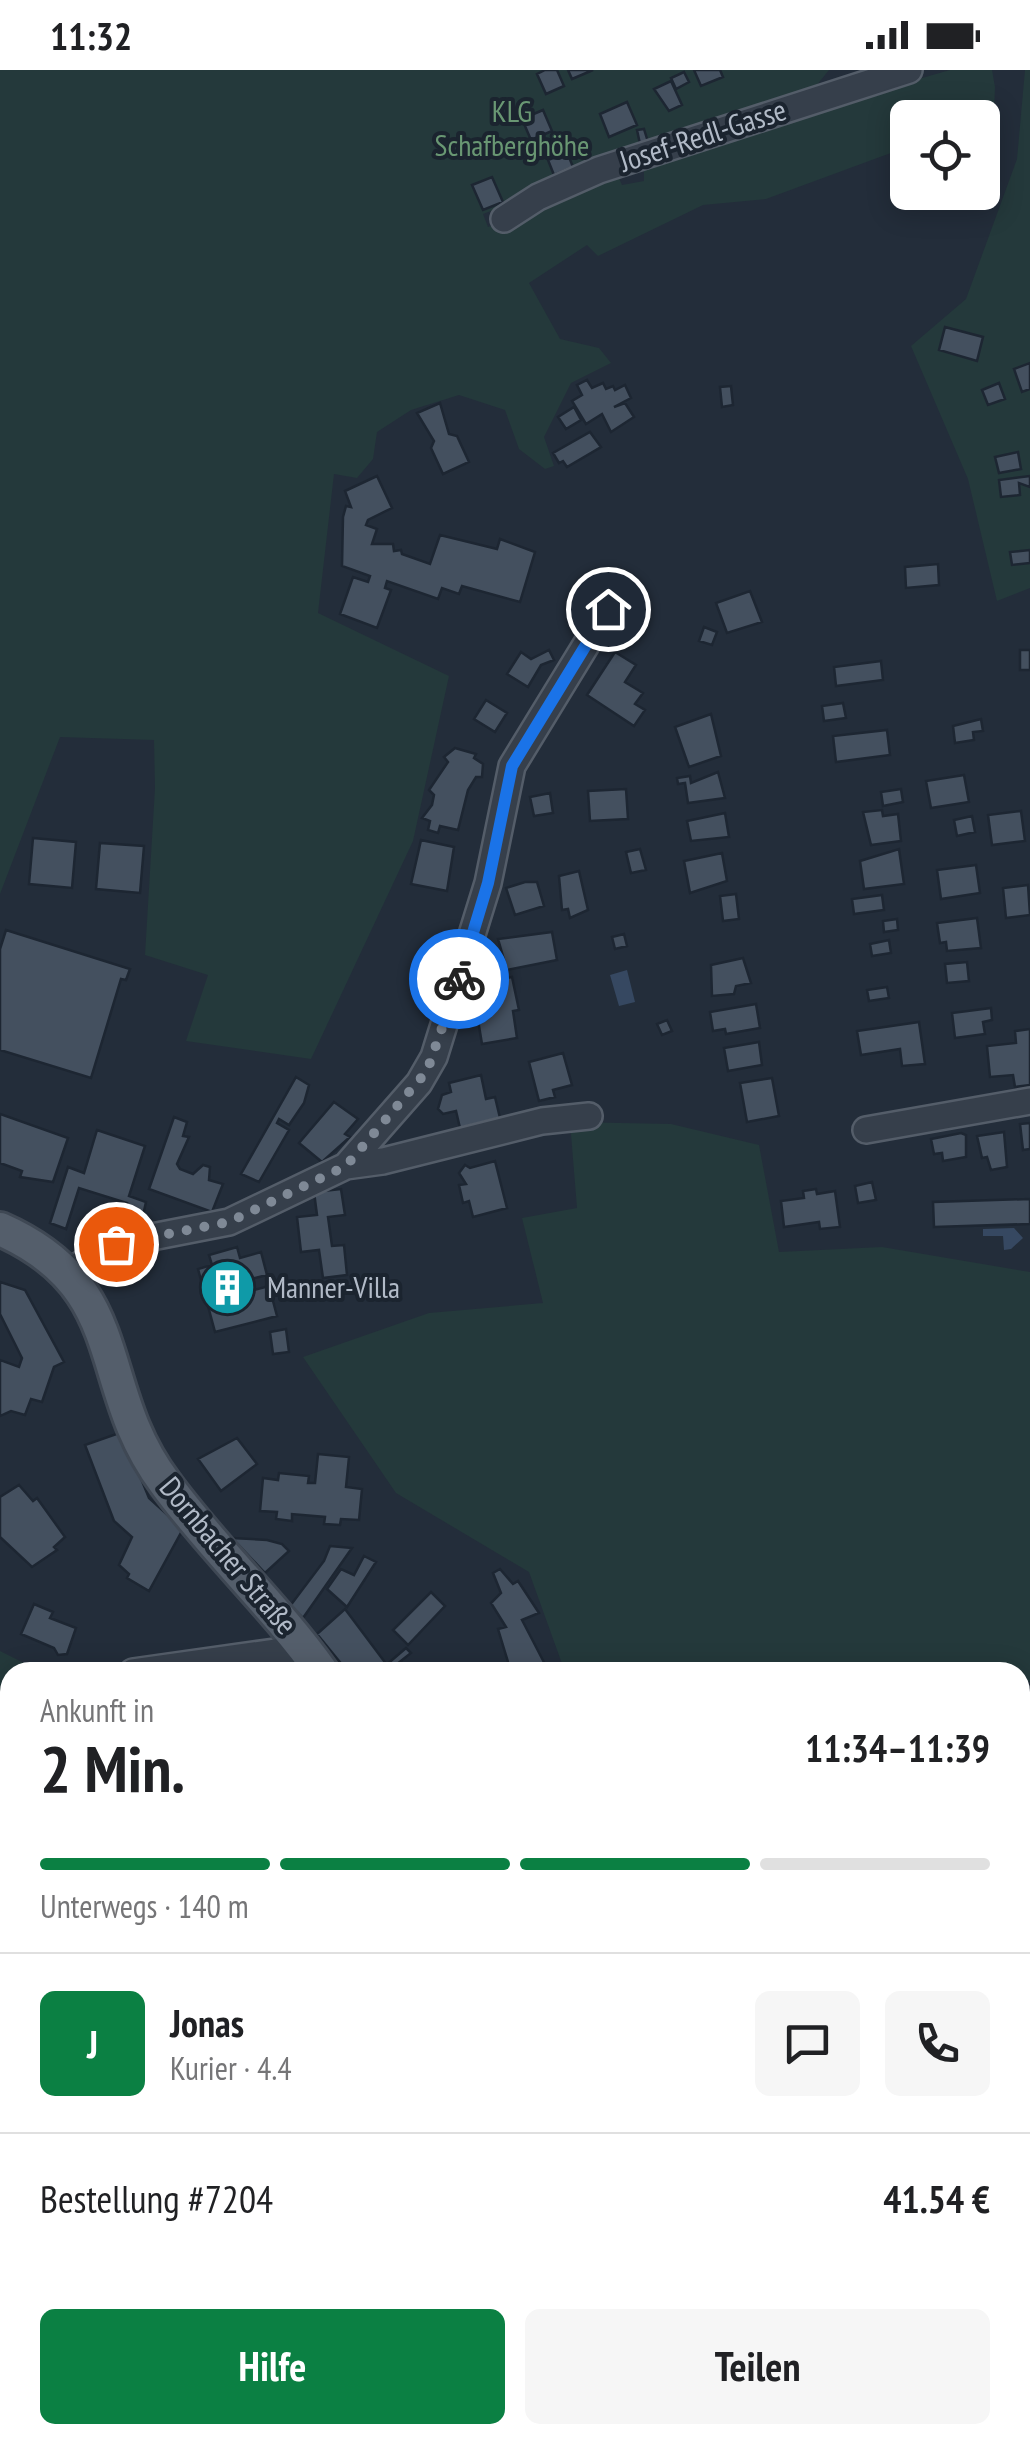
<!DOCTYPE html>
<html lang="de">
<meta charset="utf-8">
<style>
body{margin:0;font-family:"PT Sans Narrow",sans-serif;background:#f6f6f6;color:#202124;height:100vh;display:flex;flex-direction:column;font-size:38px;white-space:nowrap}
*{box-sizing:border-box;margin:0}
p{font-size:32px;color:#757577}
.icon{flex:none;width:55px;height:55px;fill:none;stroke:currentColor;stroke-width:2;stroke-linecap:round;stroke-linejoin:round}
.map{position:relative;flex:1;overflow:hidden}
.details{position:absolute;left:0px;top:1592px;width:1030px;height:782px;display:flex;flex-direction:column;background:#fff;border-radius:30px 30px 0 0;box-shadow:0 5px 25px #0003}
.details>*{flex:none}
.tools{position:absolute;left:890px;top:30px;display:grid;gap:20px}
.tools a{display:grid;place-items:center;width:110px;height:110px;border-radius:15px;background:#fff;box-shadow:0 5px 25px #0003;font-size:50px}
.pin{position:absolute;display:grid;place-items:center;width:85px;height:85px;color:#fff;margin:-42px;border:5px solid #fff;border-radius:50%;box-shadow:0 2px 10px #0007}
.courier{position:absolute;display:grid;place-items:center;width:100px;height:100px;margin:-50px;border:8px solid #1a73e8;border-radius:50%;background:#fff;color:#222;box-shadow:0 2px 12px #0007}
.headline em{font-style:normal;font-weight:800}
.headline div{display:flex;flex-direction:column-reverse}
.headline{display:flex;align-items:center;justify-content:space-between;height:170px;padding:0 40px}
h1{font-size:65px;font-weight:800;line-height:75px}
.bar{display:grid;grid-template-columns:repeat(4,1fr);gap:15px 10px;align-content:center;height:120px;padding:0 40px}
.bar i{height:12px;border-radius:8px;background:#e0e0e0}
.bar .current{background:#0b8043}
.bar p{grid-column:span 4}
.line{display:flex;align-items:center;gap:25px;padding:0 40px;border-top:2px solid #e0e0e0}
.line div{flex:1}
.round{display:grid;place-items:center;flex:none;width:105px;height:105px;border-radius:15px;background:#f6f6f6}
.primary-button{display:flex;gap:20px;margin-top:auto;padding:20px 40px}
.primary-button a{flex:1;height:115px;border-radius:15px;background:#0b8043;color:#fff;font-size:40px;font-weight:800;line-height:115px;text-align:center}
.primary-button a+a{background:#f6f6f6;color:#202124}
.status{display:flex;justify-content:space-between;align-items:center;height:70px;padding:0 50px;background:#fff;direction:ltr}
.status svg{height:28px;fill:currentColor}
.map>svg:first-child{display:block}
.green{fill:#24393b}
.water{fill:#364861}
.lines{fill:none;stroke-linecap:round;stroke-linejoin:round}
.stream{stroke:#364861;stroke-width:6}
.building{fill:#44505f;stroke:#1d2632;stroke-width:2.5}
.minor-casing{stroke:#545d69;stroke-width:30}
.major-casing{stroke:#3f4854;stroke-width:38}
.minor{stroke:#363f4b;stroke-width:25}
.major{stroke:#545e6b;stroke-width:32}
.tram{stroke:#586372;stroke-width:2.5}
.done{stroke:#7f8996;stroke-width:10;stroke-dasharray:0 18}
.route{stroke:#1a73e8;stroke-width:12}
.labels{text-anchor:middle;stroke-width:8;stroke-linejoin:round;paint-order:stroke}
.park-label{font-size:30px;fill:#699773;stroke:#1b242f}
.street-label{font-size:30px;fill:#b1bac7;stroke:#1b242f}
.poi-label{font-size:30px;fill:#b1bac7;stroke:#1b242f;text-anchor:start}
</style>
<div class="status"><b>11:32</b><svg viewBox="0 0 49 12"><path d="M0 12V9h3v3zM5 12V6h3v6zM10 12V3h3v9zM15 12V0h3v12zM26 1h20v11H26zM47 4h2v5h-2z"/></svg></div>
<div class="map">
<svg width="1030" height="2373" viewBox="0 0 1030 2373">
<rect width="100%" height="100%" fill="#232d3a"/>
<!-- green -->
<path class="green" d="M 0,0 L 829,0 L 816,16 L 540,110 L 509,134 L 483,144 L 488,157 L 617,103 L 622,115 L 644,111 L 644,90 L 679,78 L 950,0 L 992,0 L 995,17 L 992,95 L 983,98 L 982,48 L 908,48 L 907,77 L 766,129 L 703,135 L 598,186 L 587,175 L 529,213 L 560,269 L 599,278 L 611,293 L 571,313 L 544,367 L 554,396 L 545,399 L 519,379 L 505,340 L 459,325 L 411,340 L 377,362 L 373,389 L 357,408 L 334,404 L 318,543 L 449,606 L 413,771 L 311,989 L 186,971 L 208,905 L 145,885 L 155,718 L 154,670 L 60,667 L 0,824 Z
M 1025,0 L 1030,0 L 1030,518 L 997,531 L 968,409 L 911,276 L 966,229 L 1017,89 Z
M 570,1052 L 671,1054 L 759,1075 L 779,1182 L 882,1177 L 1030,1202 L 1030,1611 L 1020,1617 L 1020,1602 L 565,1602 L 529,1502 L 396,1423 L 303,1287 L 429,1243 L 543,1233 L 522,1148 L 577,1138 Z
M 0,1581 L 42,1602 L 10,1602 L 10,1625 L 0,1629 Z
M 125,2365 L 185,2365 L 182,2373 L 125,2373 Z
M 438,2365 L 642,2365 L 642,2373 L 434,2373 Z"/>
<!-- water -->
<path class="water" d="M 627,900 L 635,932 L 619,936 L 610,905 Z
M 1014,1158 L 1023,1168 L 1011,1179 L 1004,1180 L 1003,1166 L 983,1166 L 983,1159 Z"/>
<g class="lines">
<!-- stream -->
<path class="stream" d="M 0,2180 L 10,2169"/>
</g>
<!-- building -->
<path class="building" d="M 545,0 L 557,0 L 564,16 L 546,24 L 537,4 Z
M 568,0 L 593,0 L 572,9 Z
M 694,0 L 720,0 L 723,7 L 701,16 Z
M 684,2 L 689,12 L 676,19 L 671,8 Z
M 671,11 L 682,35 L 669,41 L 654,19 Z
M 627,32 L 637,55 L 609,67 L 600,44 Z
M 543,40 L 552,61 L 531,70 L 522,49 Z
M 644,59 L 648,72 L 640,74 L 637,60 Z
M 567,82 L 573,97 L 554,105 L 548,90 Z
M 492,107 L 503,132 L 483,140 L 472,115 Z
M 945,257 L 983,267 L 977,291 L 939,280 Z
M 1030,293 L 1030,319 L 1022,322 L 1014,299 Z
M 587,310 L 592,318 L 603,313 L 606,319 L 613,316 L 615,320 L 625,315 L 631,328 L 614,337 L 625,333 L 634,347 L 611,362 L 602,344 L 586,354 L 572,331 L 582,325 L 577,315 Z
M 999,313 L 1005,329 L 988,335 L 982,320 Z
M 731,316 L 733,335 L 722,337 L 720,317 Z
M 440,333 L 449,364 L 457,366 L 469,392 L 443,404 L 431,378 L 434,371 L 417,343 Z
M 574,337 L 581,350 L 566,359 L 558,347 Z
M 590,362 L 601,377 L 567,397 L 563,391 L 559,393 L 553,383 Z
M 1018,382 L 1021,399 L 999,403 L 995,387 Z
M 377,406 L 392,438 L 368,450 L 366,455 L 377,459 L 372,474 L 393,474 L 394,481 L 401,480 L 402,484 L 430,494 L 440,465 L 497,479 L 500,469 L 535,482 L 520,532 L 462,516 L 459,524 L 442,518 L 438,529 L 387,511 L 385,518 L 391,520 L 377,558 L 340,544 L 353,507 L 368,512 L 370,506 L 342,496 L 343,447 L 346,436 L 351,437 L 345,421 Z
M 1030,406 L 1030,417 L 1019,413 L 1020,425 L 1001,427 L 999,410 Z
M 1030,480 L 1030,493 L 1012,495 L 1010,482 Z
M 938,494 L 939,515 L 906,518 L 905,497 Z
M 750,521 L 762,552 L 727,563 L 716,533 Z
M 704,557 L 717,562 L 712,575 L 699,571 Z
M 549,580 L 554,590 L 541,595 L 528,617 L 507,604 L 521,582 L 531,589 Z
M 1020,580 L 1030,580 L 1030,600 L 1020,600 Z
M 615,582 L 636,595 L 625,612 L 643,623 L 635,634 L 645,640 L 634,656 L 587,625 Z
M 881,591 L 883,610 L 836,616 L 834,597 Z
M 486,630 L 507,643 L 495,662 L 474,649 Z
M 843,633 L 846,648 L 824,651 L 822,636 Z
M 711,644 L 721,686 L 689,697 L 675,657 Z
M 981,649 L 983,661 L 973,662 L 974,670 L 955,673 L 953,656 Z
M 887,660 L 890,685 L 836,692 L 833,666 Z
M 455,678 L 476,684 L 474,688 L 483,694 L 482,707 L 476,707 L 468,720 L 458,760 L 440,756 L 438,763 L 428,760 L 430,751 L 422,748 L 432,735 L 434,725 L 429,720 L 448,692 L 444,687 Z
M 718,702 L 725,728 L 688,733 L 685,713 L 678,714 L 677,708 L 690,706 L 691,713 Z
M 964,705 L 969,732 L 931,738 L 926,711 Z
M 626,719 L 628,749 L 590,751 L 588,721 Z
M 901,719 L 903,732 L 883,736 L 881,722 Z
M 550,723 L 553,743 L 534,746 L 530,727 Z
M 882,740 L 883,746 L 898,744 L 901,771 L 871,775 L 863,742 Z
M 1021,741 L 1025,771 L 992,775 L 988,745 Z
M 725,743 L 729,767 L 691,771 L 687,751 Z
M 972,746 L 975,762 L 957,766 L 954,750 Z
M 33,768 L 76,772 L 72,818 L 29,814 Z
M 421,770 L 454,777 L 447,821 L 411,814 Z
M 100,773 L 144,776 L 140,823 L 96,819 Z
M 640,779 L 646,800 L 631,803 L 626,782 Z
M 899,779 L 904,814 L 864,819 L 860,791 Z
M 722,783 L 727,811 L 690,823 L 684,791 Z
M 976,795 L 980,823 L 941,829 L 937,800 Z
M 579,801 L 588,840 L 570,848 L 568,839 L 562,840 L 559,806 Z
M 525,812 L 537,812 L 544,836 L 515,845 L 506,818 Z
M 1028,815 L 1030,845 L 1006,848 L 1003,818 Z
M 736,824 L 739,849 L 723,851 L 720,826 Z
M 882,825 L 884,840 L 854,844 L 852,829 Z
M 977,848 L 981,878 L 947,881 L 946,872 L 940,873 L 937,853 Z
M 897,849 L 898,860 L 884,862 L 883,851 Z
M 6,860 L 130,899 L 126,910 L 121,909 L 91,1008 L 0,980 L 0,879 Z
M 552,862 L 557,890 L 507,900 L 498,869 Z
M 624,864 L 627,876 L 615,879 L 612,867 Z
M 889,870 L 891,883 L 872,886 L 870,874 Z
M 743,888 L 751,913 L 736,916 L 734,924 L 712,926 L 711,895 Z
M 967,892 L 969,911 L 947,913 L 945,894 Z
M 512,907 L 519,940 L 513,941 L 517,968 L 482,974 L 475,932 L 496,928 L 493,911 Z
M 887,917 L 889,928 L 869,931 L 867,920 Z
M 756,934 L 760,958 L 726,964 L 725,959 L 713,961 L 710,942 Z
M 991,938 L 992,950 L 983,952 L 985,964 L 955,968 L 952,943 Z
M 667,950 L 672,961 L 662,965 L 657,954 Z
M 919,952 L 925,994 L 902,996 L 900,979 L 861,985 L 857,961 Z
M 1030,959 L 1030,1015 L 1015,1017 L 1013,1005 L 990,1007 L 987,976 L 1016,973 L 1015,961 Z
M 759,972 L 762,995 L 728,1001 L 724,978 Z
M 563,983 L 572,1015 L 553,1020 L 555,1027 L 539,1031 L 529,992 Z
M 481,1005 L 486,1029 L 495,1027 L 500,1048 L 460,1058 L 456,1041 L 443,1044 L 438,1039 L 442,1025 L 451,1022 L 449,1013 Z
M 296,1007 L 309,1015 L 304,1033 L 289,1055 L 279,1049 L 277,1053 L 289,1060 L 259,1112 L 241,1104 Z
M 772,1008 L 779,1046 L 747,1052 L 740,1013 Z
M 334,1032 L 358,1049 L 345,1064 L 350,1067 L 322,1092 L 299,1073 Z
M 0,1044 L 68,1068 L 53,1112 L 20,1107 L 22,1101 L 0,1093 Z
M 174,1047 L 187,1052 L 183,1066 L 189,1067 L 177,1094 L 180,1099 L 193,1104 L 203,1095 L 210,1097 L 209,1110 L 223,1114 L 212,1142 L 149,1119 Z
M 1030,1053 L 1030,1079 L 1023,1080 L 1020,1054 Z
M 97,1060 L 145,1076 L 129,1126 L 146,1132 L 140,1159 L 117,1164 L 127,1133 L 79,1118 L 66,1159 L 50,1153 L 68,1097 L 84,1103 Z
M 1004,1062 L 1007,1097 L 991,1100 L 987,1087 L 982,1088 L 977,1066 Z
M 961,1063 L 966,1065 L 966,1087 L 943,1091 L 942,1083 L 934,1084 L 931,1069 Z
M 495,1091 L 507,1138 L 473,1147 L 469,1131 L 463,1133 L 459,1115 L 466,1114 L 459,1103 L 465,1095 L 470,1098 Z
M 872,1112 L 876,1130 L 858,1133 L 855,1116 Z
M 341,1119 L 345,1145 L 328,1147 L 332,1176 L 344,1175 L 347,1205 L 323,1208 L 319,1180 L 301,1182 L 297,1147 L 317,1145 L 314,1122 Z
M 816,1119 L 817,1124 L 835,1121 L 840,1157 L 820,1159 L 819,1152 L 784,1157 L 781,1131 L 804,1128 L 803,1121 Z
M 1030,1129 L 1030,1154 L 934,1157 L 933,1132 Z
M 237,1177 L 240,1188 L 261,1182 L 267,1205 L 251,1209 L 254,1220 L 269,1216 L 277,1246 L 215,1262 L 198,1199 L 212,1195 L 209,1185 Z
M 0,1212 L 25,1220 L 64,1292 L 54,1297 L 42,1332 L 31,1329 L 25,1345 L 11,1341 L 0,1346 L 0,1290 L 19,1297 L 22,1288 L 0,1244 Z
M 286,1259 L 289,1282 L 273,1284 L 270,1262 Z
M 122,1362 L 149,1428 L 183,1459 L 149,1521 L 127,1508 L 129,1504 L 119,1495 L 132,1467 L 114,1451 L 85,1375 Z
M 237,1368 L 257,1394 L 221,1421 L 198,1389 Z
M 318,1384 L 349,1387 L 346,1417 L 362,1419 L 359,1450 L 341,1449 L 340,1455 L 324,1454 L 325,1447 L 292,1444 L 292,1451 L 276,1449 L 277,1442 L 260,1441 L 263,1408 L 278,1410 L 279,1403 L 309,1406 L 308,1413 L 315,1413 Z
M 19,1415 L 33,1431 L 37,1428 L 65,1467 L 54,1477 L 57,1480 L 32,1497 L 0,1467 L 0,1427 Z
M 232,1468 L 267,1470 L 282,1474 L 289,1481 L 265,1503 Z
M 330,1476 L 352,1478 L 303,1548 L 290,1536 L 324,1491 Z
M 364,1486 L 376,1492 L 347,1537 L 327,1519 L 341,1499 L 354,1505 Z
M 500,1499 L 513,1514 L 518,1511 L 539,1543 L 522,1550 L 548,1600 L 511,1602 L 498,1559 L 506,1557 L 491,1533 L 501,1523 L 493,1503 Z
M 431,1522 L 445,1536 L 408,1575 L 393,1560 Z
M 34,1534 L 53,1542 L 50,1548 L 76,1558 L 67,1584 L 58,1585 L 54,1578 L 21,1564 Z
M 345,1539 L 387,1595 L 378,1602 L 348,1602 L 317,1564 Z
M 406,1578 L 411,1583 L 387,1602 L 378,1602 Z
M 402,1593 L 410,1602 L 390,1602 Z
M 1020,1636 L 1029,1637 L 1023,1711 L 1020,1711 Z
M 1029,1747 L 1030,1747 L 1030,1779 L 1020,1777 L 1020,1765 Z
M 1020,1795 L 1030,1796 L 1030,1828 L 1026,1827 L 1025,1834 L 1020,1834 L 1020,1818 L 1027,1819 L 1028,1810 L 1020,1809 Z
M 1026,1827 L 1030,1828 L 1029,1931 L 1020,1930 L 1020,1834 L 1025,1834 Z
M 10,1907 L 10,1994 L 0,1996 L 10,2016 L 10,2067 L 0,2072 L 0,1912 Z
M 1020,2008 L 1030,2016 L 1030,2071 L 1020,2064 Z
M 1030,2090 L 1030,2129 L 1027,2136 L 1020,2132 L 1020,2108 Z
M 1030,2129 L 1030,2188 L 1020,2206 L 1020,2147 Z
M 2,2258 L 10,2264 L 10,2280 L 0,2272 Z
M 1030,2259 L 1030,2287 L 1020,2302 L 1020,2274 Z
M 1027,2310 L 1030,2312 L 1030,2361 L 1020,2356 L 1020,2324 Z
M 232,2365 L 255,2369 L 259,2365 L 266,2373 L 275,2373 L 224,2373 Z
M 809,2365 L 883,2365 L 878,2373 L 816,2373 Z
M 926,2365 L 938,2365 L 940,2366 L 936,2373 L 922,2373 Z"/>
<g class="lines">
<defs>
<path id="minor" d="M 504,149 L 538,127 L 599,100 L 909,0
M 866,1060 L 1030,1031
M 346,1096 L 419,1013 L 434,987 L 488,813 L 512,696 L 608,539
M 68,1202 L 116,1174 L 229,1152 L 346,1096 L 383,1091 L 542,1051 L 589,1046
M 133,1602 L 304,1578
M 0,1675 L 10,1669
M 1020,1734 L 1027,1714
M 0,1881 L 10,1879
M 968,2365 L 982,2373"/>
<path id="major" d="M 0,1159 C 134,1218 91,1315 165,1413 C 213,1479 274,1535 322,1602
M 1020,1960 L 1030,1963"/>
</defs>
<!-- minor casing -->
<use href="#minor" class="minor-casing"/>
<!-- major casing -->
<use href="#major" class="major-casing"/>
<!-- minor -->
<use href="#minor" class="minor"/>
<!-- major -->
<use href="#major" class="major"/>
<!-- tram -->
<path class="tram" d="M 1020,1963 L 1030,1967"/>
</g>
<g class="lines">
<!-- done -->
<path class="done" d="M 116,1174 L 229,1152 L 346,1096 L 427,1001 L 459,909"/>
<!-- route -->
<path class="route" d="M 459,909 L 488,813 L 512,696 L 608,539"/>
</g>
<!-- icons -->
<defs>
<symbol id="building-disc" viewBox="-11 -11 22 22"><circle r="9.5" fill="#0f9aa8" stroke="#1b242f"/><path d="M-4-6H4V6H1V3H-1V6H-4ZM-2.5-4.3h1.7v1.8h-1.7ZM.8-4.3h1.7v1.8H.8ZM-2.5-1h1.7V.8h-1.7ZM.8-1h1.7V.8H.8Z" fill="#fff"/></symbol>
</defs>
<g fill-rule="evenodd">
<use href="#building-disc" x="196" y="1186" width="63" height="63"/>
</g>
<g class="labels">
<!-- park labels -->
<g class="park-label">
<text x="512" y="52">KLG<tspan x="512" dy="34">Schafberghöhe</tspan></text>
</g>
<!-- street labels -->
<g class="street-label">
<text transform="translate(703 66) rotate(-18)" y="10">Josef-Redl-Gasse</text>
<text transform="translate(228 1486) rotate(50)" y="10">Dornbacher Straße</text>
</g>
<!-- poi labels -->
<g class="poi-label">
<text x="267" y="1228">Manner-Villa</text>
</g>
</g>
</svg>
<div class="tools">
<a><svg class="icon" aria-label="locate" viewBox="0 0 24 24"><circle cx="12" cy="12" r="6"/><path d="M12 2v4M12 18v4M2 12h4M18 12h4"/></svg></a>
</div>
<div class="pin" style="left:116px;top:1174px;background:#ea580c"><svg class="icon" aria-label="bag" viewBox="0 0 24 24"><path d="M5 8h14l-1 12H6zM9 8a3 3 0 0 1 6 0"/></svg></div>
<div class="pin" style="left:608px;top:539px;background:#1f2937"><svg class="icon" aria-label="home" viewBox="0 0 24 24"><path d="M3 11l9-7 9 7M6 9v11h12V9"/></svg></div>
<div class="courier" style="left:459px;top:909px"><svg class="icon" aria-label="bike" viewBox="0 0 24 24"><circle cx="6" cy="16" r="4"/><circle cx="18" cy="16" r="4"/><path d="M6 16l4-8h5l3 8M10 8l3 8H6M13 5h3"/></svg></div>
<section class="details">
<div class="headline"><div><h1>2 Min.</h1><p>Ankunft in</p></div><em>11:34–11:39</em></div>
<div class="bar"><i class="current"></i><i class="current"></i><i class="current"></i><i></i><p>Unterwegs · 140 m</p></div>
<div class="line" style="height:180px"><b class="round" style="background:#0b8043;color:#fff">J</b><div><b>Jonas</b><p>Kurier · 4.4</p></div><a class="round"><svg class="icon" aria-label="chat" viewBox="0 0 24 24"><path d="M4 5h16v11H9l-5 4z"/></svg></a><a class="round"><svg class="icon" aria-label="phone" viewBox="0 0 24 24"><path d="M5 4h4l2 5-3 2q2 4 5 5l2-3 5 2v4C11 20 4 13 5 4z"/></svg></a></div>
<div class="line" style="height:130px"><div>Bestellung #7204</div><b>41.54 €</b></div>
<div class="primary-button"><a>Hilfe</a><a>Teilen</a></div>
</section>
</div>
